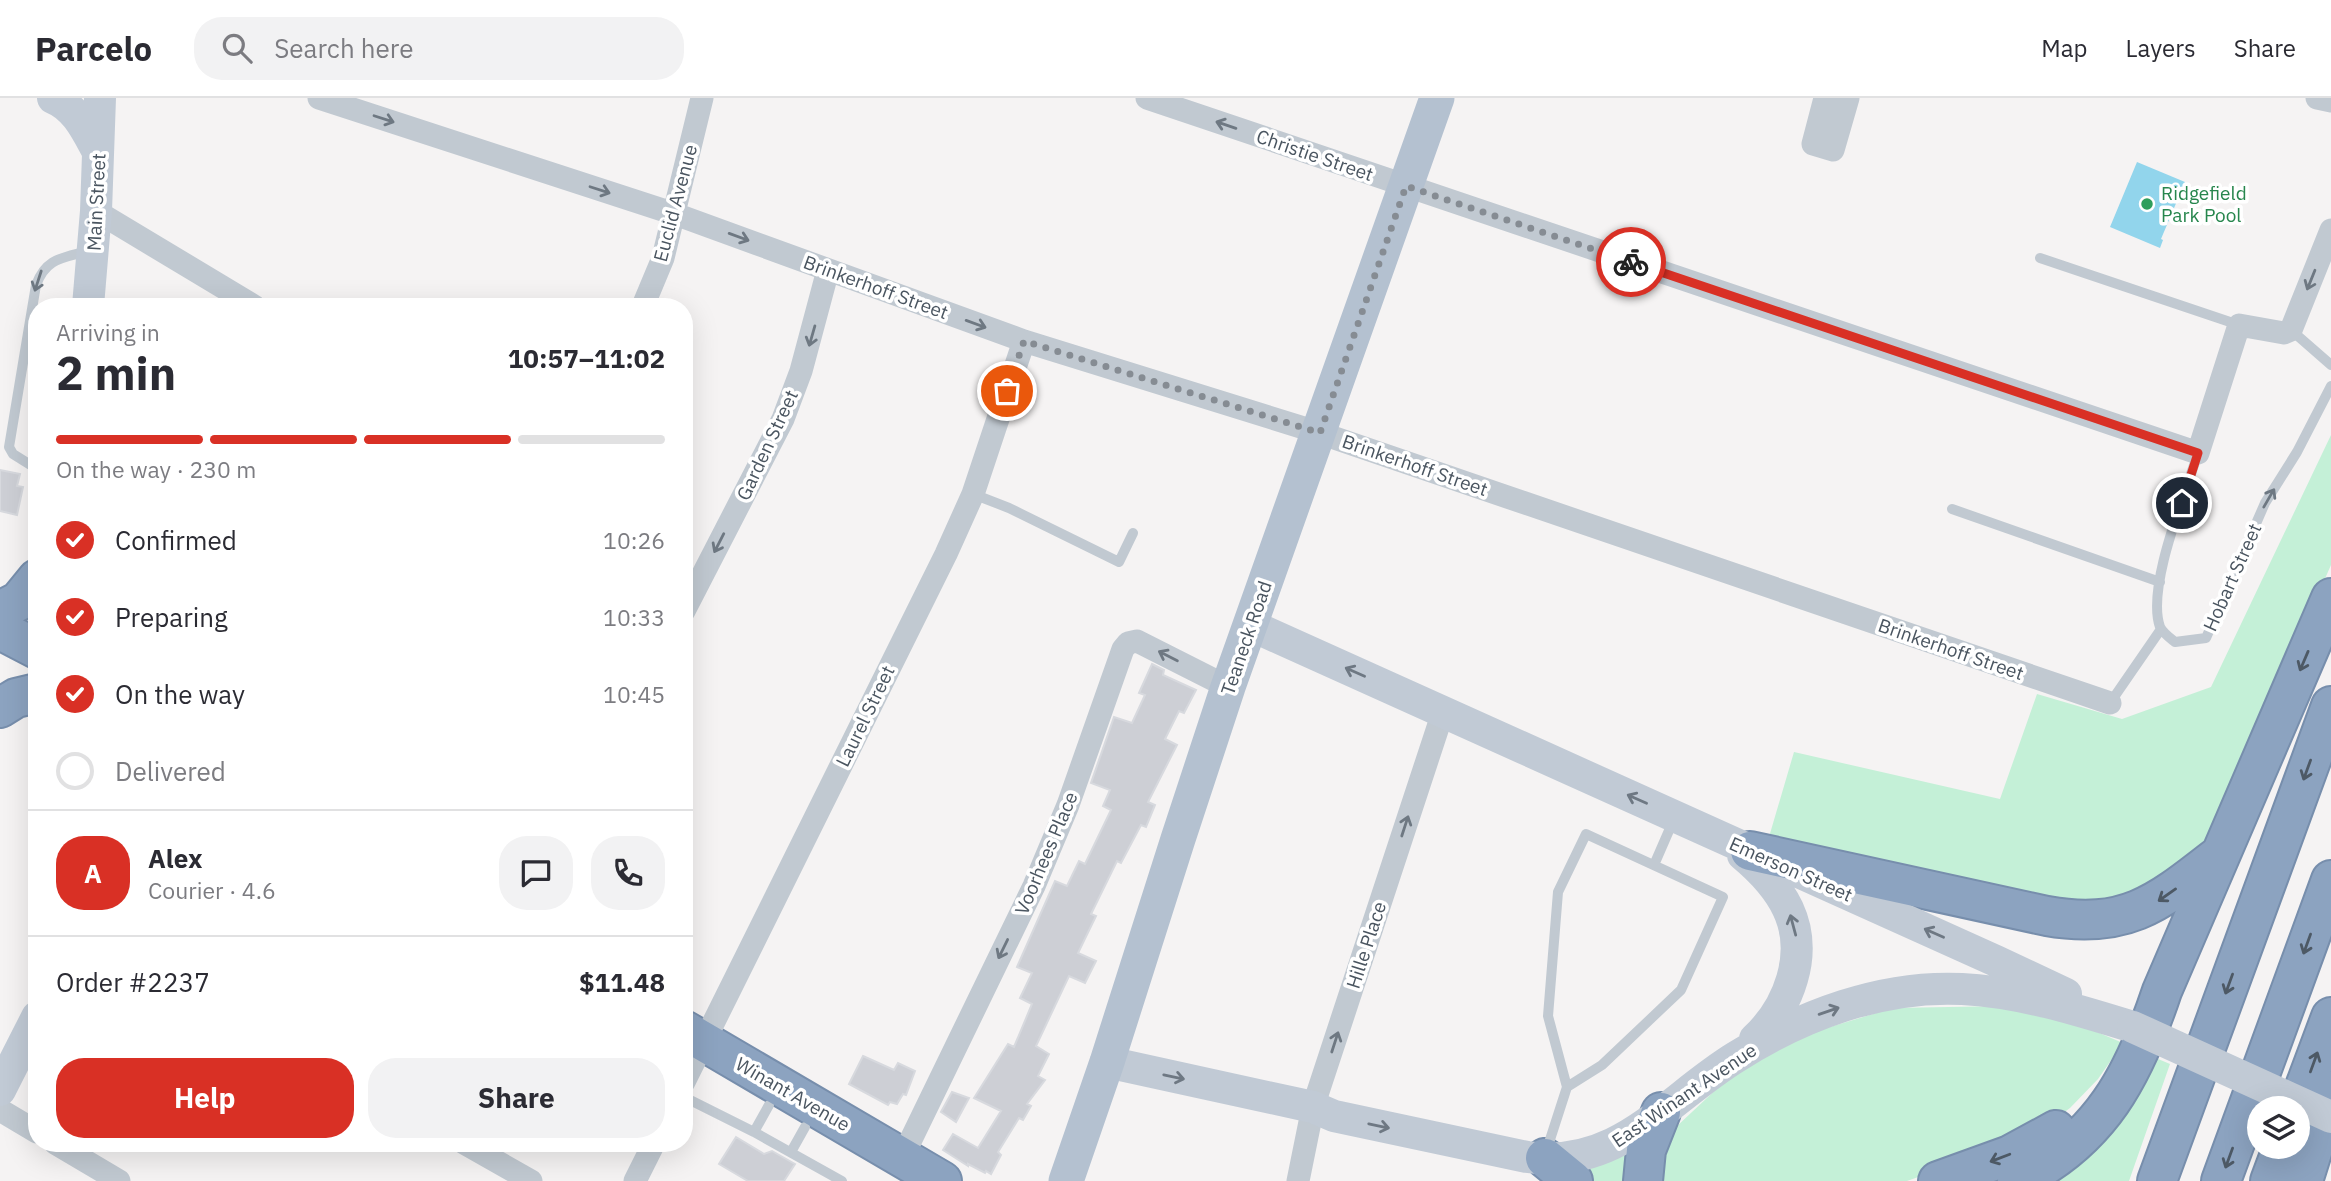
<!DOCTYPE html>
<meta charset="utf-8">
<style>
body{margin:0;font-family:"IBM Plex Sans",sans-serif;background:#f2f2f3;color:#2b2b33;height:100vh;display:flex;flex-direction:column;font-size:26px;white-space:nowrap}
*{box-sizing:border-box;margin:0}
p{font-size:23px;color:#7c7c81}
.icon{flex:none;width:38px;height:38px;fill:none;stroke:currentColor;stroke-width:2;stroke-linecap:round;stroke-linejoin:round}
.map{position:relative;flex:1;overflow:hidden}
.sheet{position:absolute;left:28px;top:200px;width:665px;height:854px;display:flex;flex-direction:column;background:#fff;border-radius:28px;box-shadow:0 7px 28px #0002}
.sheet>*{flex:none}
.tools{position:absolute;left:2247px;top:998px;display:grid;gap:14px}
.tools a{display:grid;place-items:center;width:63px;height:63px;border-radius:50%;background:#fff;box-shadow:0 7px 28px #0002;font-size:35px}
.pin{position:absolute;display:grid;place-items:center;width:60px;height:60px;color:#fff;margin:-30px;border:4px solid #fff;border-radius:50%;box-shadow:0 2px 7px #0007}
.courier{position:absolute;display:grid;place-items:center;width:70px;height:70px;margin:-35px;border:5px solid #d93025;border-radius:50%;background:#fff;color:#222;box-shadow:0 2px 9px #0007}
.head em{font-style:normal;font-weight:800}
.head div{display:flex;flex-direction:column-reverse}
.head{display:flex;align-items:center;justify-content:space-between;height:119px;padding:0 28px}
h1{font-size:46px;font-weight:800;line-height:52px}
.bar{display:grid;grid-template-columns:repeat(4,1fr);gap:10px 7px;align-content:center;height:84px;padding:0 28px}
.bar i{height:9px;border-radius:5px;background:#e1e1e2}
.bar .current{background:#d93025}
.bar p{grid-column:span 4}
.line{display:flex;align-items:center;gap:18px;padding:0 28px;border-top:2px solid #e1e1e2}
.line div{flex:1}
.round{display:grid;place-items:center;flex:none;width:74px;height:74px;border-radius:28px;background:#f2f2f3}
ol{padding:0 28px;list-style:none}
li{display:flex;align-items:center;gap:21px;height:77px}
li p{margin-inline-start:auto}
li .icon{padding:7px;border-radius:50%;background:#d93025;color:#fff;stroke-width:4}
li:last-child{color:#7c7c81}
li i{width:38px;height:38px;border:4px solid #e1e1e2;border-radius:50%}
.action{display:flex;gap:14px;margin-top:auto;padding:14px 28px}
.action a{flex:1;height:80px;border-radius:28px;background:#d93025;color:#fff;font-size:28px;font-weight:800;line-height:80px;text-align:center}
.action a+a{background:#f2f2f3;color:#2b2b33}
header{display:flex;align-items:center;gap:42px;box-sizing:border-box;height:98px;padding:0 35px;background:#fff;border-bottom:2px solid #e1e1e2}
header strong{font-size:33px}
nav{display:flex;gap:38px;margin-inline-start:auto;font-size:24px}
.search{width:490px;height:63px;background:#f2f2f3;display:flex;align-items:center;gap:18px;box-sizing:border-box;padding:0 24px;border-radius:28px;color:#7c7c81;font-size:26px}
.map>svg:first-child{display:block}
.green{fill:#c4f0d7}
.water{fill:#92d5ec}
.building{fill:#cdcfd5;stroke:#d7d9de;stroke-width:2}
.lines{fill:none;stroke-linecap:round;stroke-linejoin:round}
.highway-casing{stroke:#778eac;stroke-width:42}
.lane{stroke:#c1c9d1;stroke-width:10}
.street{stroke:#c1c9d1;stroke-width:23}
.secondary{stroke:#c1cad5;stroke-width:32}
.primary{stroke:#b4c1d0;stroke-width:35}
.highway{stroke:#8ca3c0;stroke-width:38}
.secondary-bridge{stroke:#c1cad5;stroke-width:32}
.oneway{stroke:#6e7882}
.oneway2{stroke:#4d5965}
.oneway3{stroke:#6e7883}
.done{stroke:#868c93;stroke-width:7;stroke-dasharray:0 12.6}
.route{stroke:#d93025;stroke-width:9}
.leisure-dot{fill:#2e9e5b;stroke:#fff;stroke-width:2.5}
.labels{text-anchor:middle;stroke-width:7;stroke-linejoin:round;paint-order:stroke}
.street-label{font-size:19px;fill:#4a5560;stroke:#fff}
.leisure-label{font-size:19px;fill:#27864d;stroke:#fff;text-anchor:start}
</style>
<header>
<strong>Parcelo</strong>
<div class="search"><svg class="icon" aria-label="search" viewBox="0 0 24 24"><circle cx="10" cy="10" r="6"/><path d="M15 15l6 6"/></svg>Search here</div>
<nav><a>Map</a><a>Layers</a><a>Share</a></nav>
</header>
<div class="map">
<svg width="2331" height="1083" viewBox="0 0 2331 1083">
<rect width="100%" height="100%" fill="#f5f3f3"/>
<!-- green -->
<path class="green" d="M 2331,337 L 2331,467 L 2201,760 L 2092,813 L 1769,739 L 1794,654 L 2000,701 L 2037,596 L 2122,621 L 2211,589 Z
M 2004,908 L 2078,926 L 2123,945 L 2098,981 L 2070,1010 L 2055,1021 L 2006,1048 L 1907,1083 L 1658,1083 L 1655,1075 L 1676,1029 L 1725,983 L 1800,938 L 1893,910 Z
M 2151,958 L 2170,966 L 2129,1083 L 2051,1083 Z
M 1634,1053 L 1629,1083 L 1591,1083 L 1582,1074 Z"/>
<!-- water -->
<path class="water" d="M 2137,64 L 2185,84 L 2161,141 L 2163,142 L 2160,150 L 2110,129 Z"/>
<!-- building -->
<path class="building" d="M 0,372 L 20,376 L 17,388 L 23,389 L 17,417 L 0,413 Z
M 1152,566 L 1164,572 L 1163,577 L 1196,592 L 1184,615 L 1179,613 L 1165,641 L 1177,647 L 1148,704 L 1155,707 L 1146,729 L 1141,727 L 1121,765 L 1117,763 L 1091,816 L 1096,818 L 1078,855 L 1096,863 L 1085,885 L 1069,878 L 1036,948 L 1049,956 L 1038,978 L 1045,982 L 1027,1006 L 1031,1008 L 1023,1022 L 1019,1020 L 998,1054 L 1001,1057 L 991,1076 L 986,1073 L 985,1075 L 968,1066 L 968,1068 L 943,1052 L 953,1036 L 978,1050 L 1001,1013 L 974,1000 L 1008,946 L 1014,949 L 1032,906 L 1020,900 L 1032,875 L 1017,869 L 1055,783 L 1067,788 L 1079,763 L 1085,766 L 1111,712 L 1103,708 L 1110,692 L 1091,685 L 1114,619 L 1132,625 L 1145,597 L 1139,595 Z
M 863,958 L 894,972 L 898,965 L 915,973 L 906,997 L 903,996 L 897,1006 L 890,1004 L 888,1007 L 849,986 Z
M 952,994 L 969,1000 L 956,1024 L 941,1014 Z
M 736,1039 L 764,1056 L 772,1053 L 795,1066 L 784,1083 L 748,1083 L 719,1066 Z"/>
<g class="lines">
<defs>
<path id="highway" d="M 0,513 L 19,503 L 37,481
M 0,532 L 37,551
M 0,610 L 16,600 L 37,595
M 1750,753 L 2047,818 C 2126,832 2158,805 2217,759
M 684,932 L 942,1083
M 2297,1010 L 2331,919
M 1545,1060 L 1573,1083
M 1643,1083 L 1646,1052 L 1661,1014
M 1938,1083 L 2010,1057 L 2056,1032
M 2017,1083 C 2101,1042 2134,977 2162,893 L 2331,500
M 2157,1083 L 2331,608
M 2221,1083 L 2331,782
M 2270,1083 L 2283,1048
M 2303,1083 L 2331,993"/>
</defs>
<!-- highway casing -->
<use href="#highway" class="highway-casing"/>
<!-- lane -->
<path class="lane" d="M 2040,160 L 2239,227
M 2291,232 L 2331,267
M 2198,355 C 2185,397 2146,489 2160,529 C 2163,535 2170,540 2175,544 L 2206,540 L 2265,405 L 2297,354 L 2331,288
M 37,371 L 13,356 L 9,349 L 36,187 C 46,160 62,160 88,153
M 973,396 L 1009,410 L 1119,464 L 1133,435
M 1952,411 L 2160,484
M 2110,605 L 2161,531
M 1654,767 L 1674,721
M 684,999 L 754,1034 L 842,1083
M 754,1034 L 769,1007
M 791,1054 L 805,1029
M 1546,1054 L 1567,989 L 1548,918 L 1558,794 L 1586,736 L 1723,799 L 1681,892 L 1602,967 L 1567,989"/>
<!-- street -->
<path class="street" d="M 319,0 L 675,116 L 1024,243 L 1320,335 L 2110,605
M 1147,0 L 2198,355 L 2239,227 L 2284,235 L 2291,232 L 2331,132
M 1825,0 L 1813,46 L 1833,52 L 1848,0
M 2317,0 L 2331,3
M 96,113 L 254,208
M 643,208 L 663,160 L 702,0
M 684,513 L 783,321 L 801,273 L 828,172
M 684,984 L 946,456 L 973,396 L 1024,243
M 0,1012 L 37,1034
M 55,1045 L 119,1083
M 464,1045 L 531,1083
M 902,1060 L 1034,788 L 1068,707 L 1123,551 L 1128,545 L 1137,543 L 1228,589
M 635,1083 L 654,1045
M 1298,1083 L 1313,1009 L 1443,614"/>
<!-- secondary -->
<path class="secondary" d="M 53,0 C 76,9 87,34 98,54
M 88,208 L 96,113 L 100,0
M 1250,527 L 1996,863 L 2066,896
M 1743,757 C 1761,772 1778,790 1788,811 C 1809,856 1789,909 1755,941
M 1107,964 L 1313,1009 L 1334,1018 L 1527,1059 C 1619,1072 1666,1002 1736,959 C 1802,917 1882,887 1962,891 C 2021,894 2078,912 2133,929
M 0,992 L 37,919"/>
<!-- primary -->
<path class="primary" d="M 1066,1083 L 1107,964 L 1178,741 L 1228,589 L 1437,0"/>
<!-- highway -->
<use href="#highway" class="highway"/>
<!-- secondary-bridge -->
<path class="secondary-bridge" d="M 2133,929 L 2331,1019"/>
</g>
<!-- one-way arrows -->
<defs><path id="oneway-shaft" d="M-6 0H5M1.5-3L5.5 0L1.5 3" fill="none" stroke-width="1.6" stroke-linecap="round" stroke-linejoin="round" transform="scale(1.75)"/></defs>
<g class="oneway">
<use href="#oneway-shaft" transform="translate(384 21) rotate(18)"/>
<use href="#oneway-shaft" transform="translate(1226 27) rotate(-161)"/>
<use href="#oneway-shaft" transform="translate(600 92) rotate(18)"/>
<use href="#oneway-shaft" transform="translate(739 139) rotate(20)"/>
<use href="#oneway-shaft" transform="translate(2311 182) rotate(112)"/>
<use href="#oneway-shaft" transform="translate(38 183) rotate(108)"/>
<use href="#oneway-shaft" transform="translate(976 226) rotate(20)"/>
<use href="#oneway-shaft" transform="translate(812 238) rotate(106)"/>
<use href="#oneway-shaft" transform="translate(2269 400) rotate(-60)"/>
<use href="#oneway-shaft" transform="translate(719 445) rotate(117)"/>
<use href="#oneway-shaft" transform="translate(1168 558) rotate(-153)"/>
<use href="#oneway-shaft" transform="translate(1405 728) rotate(-72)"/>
<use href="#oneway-shaft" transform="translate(1003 851) rotate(116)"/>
<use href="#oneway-shaft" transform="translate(1335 944) rotate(-72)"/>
</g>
<g class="oneway2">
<use href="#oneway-shaft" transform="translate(2304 563) rotate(113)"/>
<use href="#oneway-shaft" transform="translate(2307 672) rotate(110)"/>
<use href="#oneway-shaft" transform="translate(2167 797) rotate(145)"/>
<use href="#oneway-shaft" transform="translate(2307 846) rotate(110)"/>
<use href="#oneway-shaft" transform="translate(2229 886) rotate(110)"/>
<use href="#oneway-shaft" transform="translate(2314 964) rotate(-70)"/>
<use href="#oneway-shaft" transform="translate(2000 1060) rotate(159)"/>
<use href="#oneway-shaft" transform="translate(2229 1060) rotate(110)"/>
</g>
<g class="oneway3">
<use href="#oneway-shaft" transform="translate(1355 574) rotate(-156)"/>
<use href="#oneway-shaft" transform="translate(1637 701) rotate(-156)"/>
<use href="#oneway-shaft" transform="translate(1793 827) rotate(-105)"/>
<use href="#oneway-shaft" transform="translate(1934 835) rotate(-156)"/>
<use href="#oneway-shaft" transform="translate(1829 913) rotate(-19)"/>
<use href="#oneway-shaft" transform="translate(1174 979) rotate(12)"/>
<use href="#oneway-shaft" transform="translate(1379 1028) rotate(12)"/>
</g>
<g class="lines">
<!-- done -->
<path class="done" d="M 1007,293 L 1024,243 L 1320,335 L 1406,88 L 1631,164"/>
<!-- route -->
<path class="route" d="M 1631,164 L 2198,355 L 2182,405"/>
</g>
<!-- markers -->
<circle class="leisure-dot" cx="2147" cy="106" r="7"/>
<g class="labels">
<!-- street labels -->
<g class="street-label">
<text transform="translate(1315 57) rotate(19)" y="7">Christie Street</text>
<text transform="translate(96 104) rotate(-87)" y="7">Main Street</text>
<text transform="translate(675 105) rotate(-75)" y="7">Euclid Avenue</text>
<text transform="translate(876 189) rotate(20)" y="7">Brinkerhoff Street</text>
<text transform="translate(767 347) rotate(-65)" y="7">Garden Street</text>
<text transform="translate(1415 367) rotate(19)" y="7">Brinkerhoff Street</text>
<text transform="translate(2232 479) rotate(-66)" y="7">Hobart Street</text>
<text transform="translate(1246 540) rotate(-71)" y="7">Teaneck Road</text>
<text transform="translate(1951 551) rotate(19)" y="7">Brinkerhoff Street</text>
<text transform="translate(865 618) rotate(-64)" y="7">Laurel Street</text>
<text transform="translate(1046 755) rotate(-67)" y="7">Voorhees Place</text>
<text transform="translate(1791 771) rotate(24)" y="7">Emerson Street</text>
<text transform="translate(1366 847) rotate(-72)" y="7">Hille Place</text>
<text transform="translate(793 996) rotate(30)" y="7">Winant Avenue</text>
<text transform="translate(1684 997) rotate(-34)" y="7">East Winant Avenue</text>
</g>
<!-- leisure labels -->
<g class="leisure-label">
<text x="2161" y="102">Ridgefield<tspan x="2161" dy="22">Park Pool</tspan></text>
</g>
</g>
</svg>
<div class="tools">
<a><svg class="icon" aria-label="layers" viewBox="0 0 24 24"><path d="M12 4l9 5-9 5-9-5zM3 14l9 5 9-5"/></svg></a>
</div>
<div class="pin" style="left:1007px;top:293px;background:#ea580c"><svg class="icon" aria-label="bag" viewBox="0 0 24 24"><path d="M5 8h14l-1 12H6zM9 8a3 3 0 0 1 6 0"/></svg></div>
<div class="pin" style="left:2182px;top:405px;background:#1f2937"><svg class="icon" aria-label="home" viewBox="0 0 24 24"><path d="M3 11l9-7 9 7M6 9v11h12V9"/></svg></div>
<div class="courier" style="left:1631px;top:164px"><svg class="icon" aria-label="bike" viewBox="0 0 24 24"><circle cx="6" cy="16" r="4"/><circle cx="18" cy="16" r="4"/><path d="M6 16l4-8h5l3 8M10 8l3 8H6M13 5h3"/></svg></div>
<section class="sheet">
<div class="head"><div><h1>2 min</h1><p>Arriving in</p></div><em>10:57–11:02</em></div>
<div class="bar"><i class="current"></i><i class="current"></i><i class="current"></i><i></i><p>On the way · 230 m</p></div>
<ol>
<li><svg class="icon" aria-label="check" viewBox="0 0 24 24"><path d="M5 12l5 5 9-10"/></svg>Confirmed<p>10:26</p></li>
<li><svg class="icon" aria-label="check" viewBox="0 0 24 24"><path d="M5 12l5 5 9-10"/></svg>Preparing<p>10:33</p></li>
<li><svg class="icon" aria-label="check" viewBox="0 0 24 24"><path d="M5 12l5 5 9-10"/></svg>On the way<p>10:45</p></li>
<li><i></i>Delivered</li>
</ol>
<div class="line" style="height:126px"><b class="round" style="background:#d93025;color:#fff">A</b><div><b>Alex</b><p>Courier · 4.6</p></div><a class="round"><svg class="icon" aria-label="chat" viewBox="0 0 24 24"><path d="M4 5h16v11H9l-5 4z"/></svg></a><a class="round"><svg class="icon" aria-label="phone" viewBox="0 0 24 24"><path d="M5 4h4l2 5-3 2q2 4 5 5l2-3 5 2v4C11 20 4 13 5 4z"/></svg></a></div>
<div class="line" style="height:91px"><div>Order #2237</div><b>$11.48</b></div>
<div class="action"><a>Help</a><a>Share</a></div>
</section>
</div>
